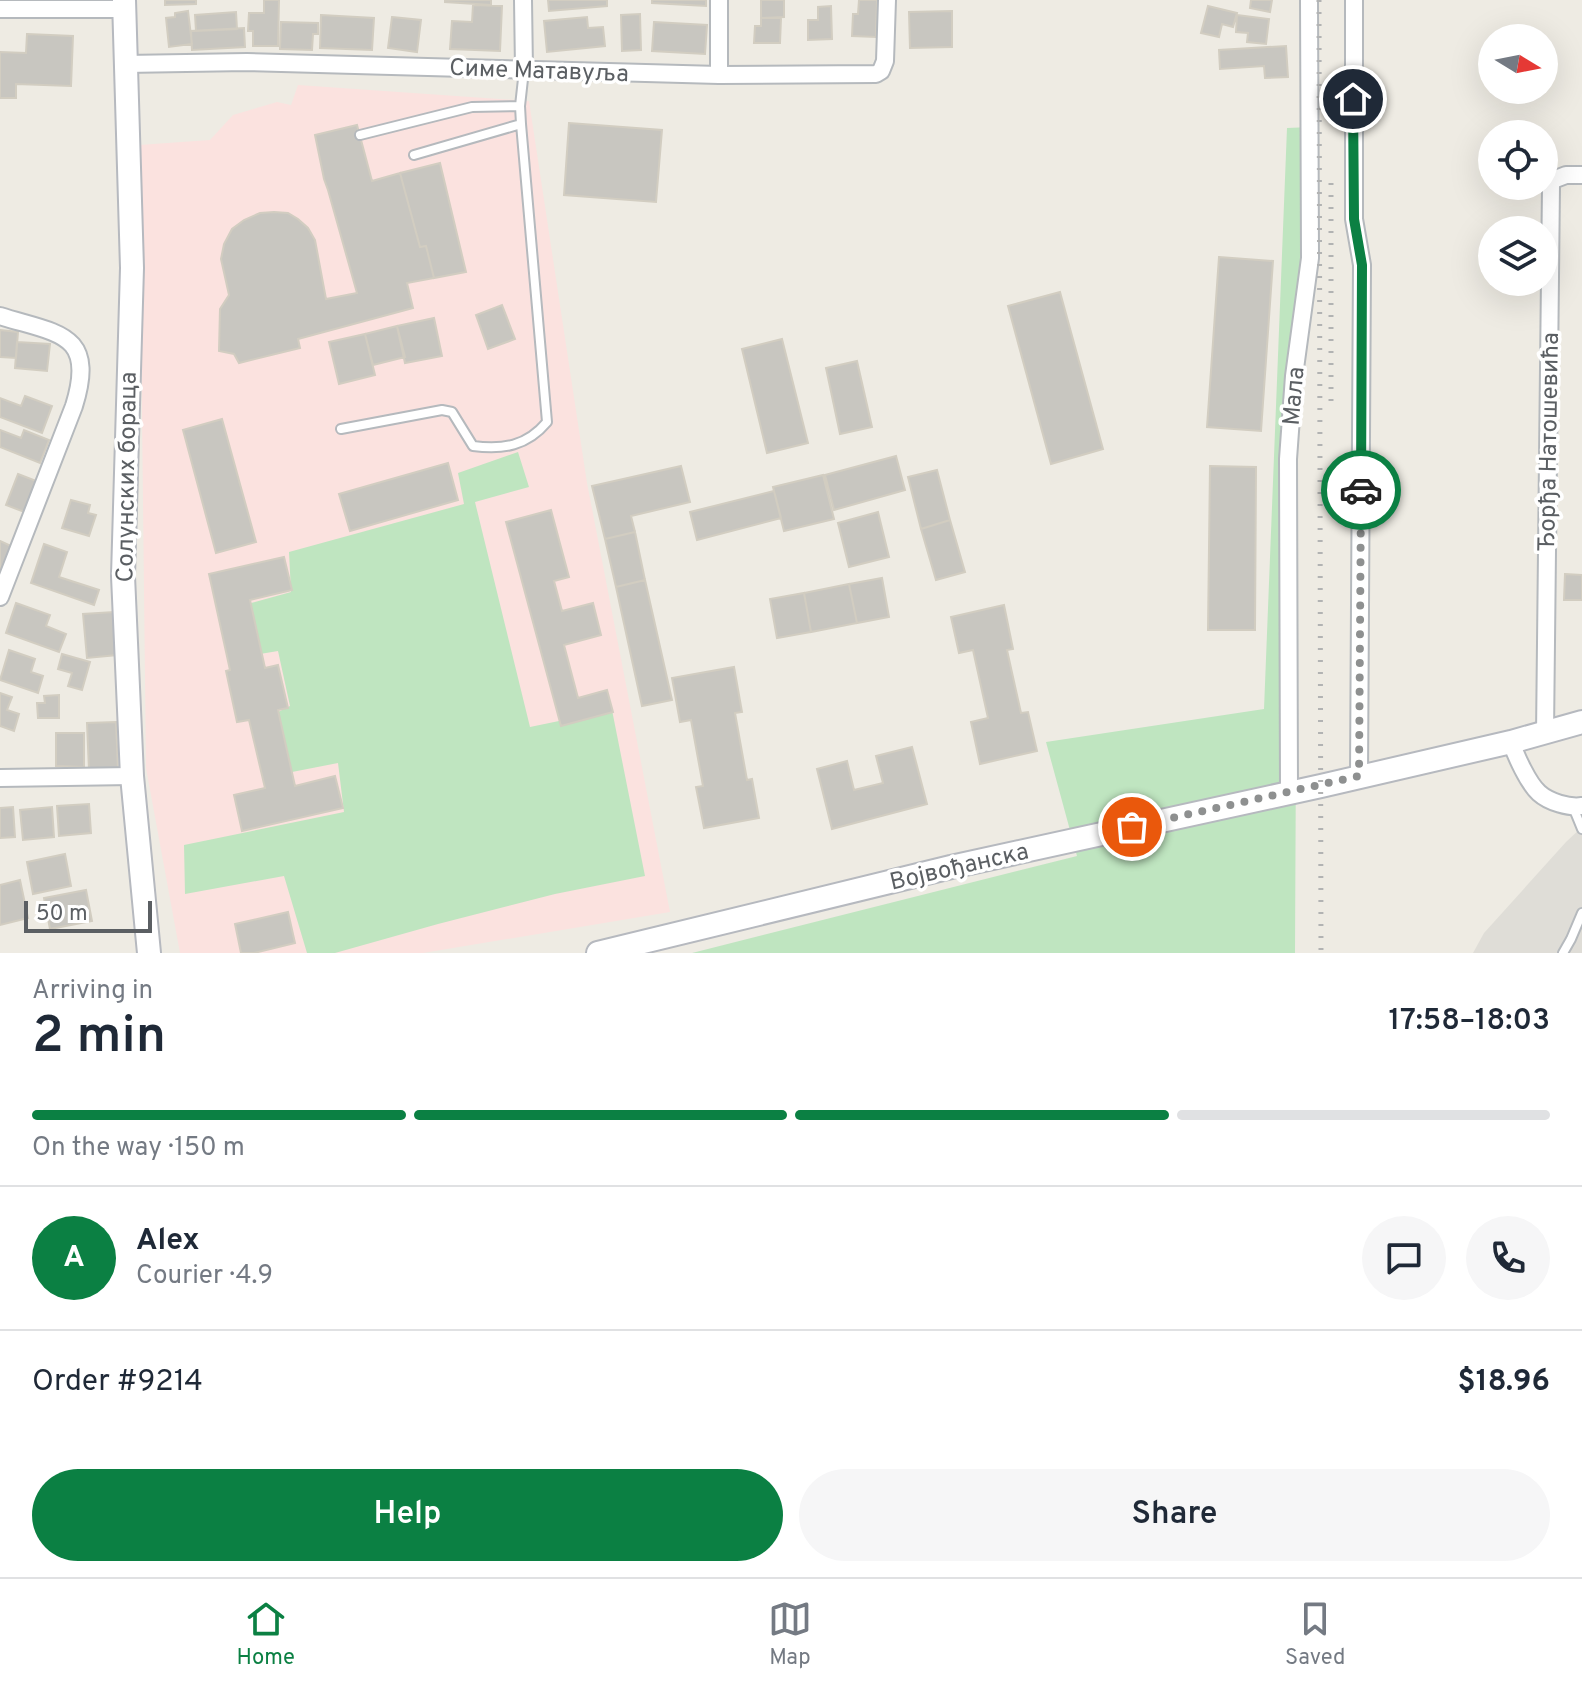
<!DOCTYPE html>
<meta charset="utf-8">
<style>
body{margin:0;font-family:Overpass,sans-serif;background:#f6f6f7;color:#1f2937;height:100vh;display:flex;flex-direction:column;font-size:30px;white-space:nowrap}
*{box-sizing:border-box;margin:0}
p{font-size:26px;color:#747a83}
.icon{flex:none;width:44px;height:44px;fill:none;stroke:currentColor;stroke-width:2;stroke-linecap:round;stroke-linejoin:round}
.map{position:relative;height:953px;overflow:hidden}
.side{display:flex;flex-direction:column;background:#fff;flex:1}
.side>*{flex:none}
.needle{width:52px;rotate:100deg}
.fabs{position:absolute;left:1478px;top:24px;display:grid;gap:16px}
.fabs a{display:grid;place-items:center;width:80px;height:80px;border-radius:50%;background:#fff;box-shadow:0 8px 32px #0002;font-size:40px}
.scale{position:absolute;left:24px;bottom:20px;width:128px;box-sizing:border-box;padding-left:8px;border:4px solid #5b5f63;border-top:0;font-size:22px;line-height:28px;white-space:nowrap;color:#5b5f63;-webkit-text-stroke:6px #fff;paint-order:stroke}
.pin{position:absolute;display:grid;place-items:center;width:68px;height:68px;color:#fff;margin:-34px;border:4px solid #fff;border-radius:50%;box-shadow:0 2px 8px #0007}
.courier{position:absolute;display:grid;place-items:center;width:80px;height:80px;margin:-40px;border:6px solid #0b8043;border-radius:50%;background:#fff;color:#222;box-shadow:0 2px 10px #0007}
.head em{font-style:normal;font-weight:600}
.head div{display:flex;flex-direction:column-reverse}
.head{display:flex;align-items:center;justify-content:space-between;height:136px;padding:0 32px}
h1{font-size:52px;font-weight:600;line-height:60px}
.bar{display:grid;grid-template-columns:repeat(4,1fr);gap:12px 8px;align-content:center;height:96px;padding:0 32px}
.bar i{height:10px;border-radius:6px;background:#e0e1e3}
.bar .active{background:#0b8043}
.bar p{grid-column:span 4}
.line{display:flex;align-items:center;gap:20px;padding:0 32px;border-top:2px solid #e0e1e3}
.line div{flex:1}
.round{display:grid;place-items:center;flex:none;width:84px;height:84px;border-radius:42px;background:#f6f6f7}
.cta{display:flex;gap:16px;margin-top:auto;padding:16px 32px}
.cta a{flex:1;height:92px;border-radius:48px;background:#0b8043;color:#fff;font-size:32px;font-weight:600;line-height:92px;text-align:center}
.cta a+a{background:#f6f6f7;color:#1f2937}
.tab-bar{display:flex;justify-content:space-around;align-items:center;height:112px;border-top:2px solid #e0e1e3;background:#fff;font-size:22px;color:#747a83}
.tab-bar a{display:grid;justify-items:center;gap:4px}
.tab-bar .active{color:#0b8043}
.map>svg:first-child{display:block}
.industrial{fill:#dfddd7}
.medical{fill:#fbe2df}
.green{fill:#bfe5c0}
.building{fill:#c8c6c0;stroke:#d2cdc1;stroke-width:2}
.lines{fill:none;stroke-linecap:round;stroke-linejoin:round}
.lane-casing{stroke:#b5b9bd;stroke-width:12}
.street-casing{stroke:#b5b9bd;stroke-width:20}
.secondary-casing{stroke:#b6b9bf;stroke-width:26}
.lane{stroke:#fff;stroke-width:8}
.street{stroke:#fff;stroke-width:16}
.secondary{stroke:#fff;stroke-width:22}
.rail{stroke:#b2b3b3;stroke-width:5;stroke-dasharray:2 10;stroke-linecap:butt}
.done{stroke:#8e9090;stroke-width:8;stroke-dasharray:0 14.4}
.route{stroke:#0b8043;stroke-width:10}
.labels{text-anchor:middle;stroke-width:7;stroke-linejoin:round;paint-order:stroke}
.street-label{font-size:24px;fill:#5b5f63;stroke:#fff}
</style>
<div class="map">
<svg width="1582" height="953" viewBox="0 0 1582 953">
<rect width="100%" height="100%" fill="#eeebe3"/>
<!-- industrial -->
<path class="industrial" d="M 1582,827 L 1582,953 L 1473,953 L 1484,933 L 1566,842 Z"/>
<!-- medical -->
<path class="medical" d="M 298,85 L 529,101 L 587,483 L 670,912 L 423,953 L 180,953 L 146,768 L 139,145 L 210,140 L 233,115 L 277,102 L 291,105 Z"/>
<!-- green -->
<path class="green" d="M 1311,127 L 1298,328 L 1295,953 L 692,953 L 1077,856 L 1046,742 L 1264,709 L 1287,128 Z
M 518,452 L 529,487 L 475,502 L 530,727 L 612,710 L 645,876 L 555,894 L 438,924 L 335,953 L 307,953 L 284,876 L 185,894 L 184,845 L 344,812 L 338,763 L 292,772 L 278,712 L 290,706 L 278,651 L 260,654 L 251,603 L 291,592 L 289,552 L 464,504 L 458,473 Z"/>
<!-- building -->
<path class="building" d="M 165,0 L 196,0 L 196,4 L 165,5 Z
M 264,0 L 279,0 L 278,46 L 253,46 L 253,31 L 248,31 L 249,13 L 264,13 Z
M 445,0 L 491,0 L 491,5 L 445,2 Z
M 548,0 L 607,0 L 607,6 L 549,11 Z
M 652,0 L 706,0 L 706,6 L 652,3 Z
M 761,0 L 784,0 L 784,17 L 761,18 Z
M 859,0 L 877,0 L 876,37 L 852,36 L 853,14 L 858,14 Z
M 1251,0 L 1272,0 L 1270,12 L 1250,8 Z
M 473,5 L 502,6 L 500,51 L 450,49 L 452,21 L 472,22 Z
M 831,6 L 832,39 L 808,40 L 808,20 L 818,20 L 818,7 Z
M 1208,6 L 1237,13 L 1233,27 L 1222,24 L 1219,37 L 1201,33 Z
M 188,11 L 192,44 L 169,47 L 166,18 L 175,17 L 175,13 Z
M 952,11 L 952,47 L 910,48 L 909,12 Z
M 236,12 L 237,29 L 196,31 L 195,15 Z
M 640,14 L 641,50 L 622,51 L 621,15 Z
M 321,15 L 374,18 L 372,50 L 320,48 Z
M 1237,15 L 1269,19 L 1266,44 L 1247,42 L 1248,33 L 1236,32 Z
M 392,17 L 421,20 L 417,52 L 388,48 Z
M 587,17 L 588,28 L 603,27 L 605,46 L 547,52 L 544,21 Z
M 761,18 L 781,18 L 780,43 L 754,43 L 755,26 L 761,26 Z
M 281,22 L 318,23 L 318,34 L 313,34 L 312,50 L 280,49 Z
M 654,22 L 707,25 L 705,54 L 652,51 Z
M 244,28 L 245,47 L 192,50 L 191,31 Z
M 27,34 L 73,36 L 71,86 L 16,84 L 16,98 L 0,98 L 0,52 L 26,53 Z
M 1286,46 L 1288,77 L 1265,78 L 1264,66 L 1220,69 L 1219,50 Z
M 569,123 L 662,130 L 656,202 L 564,195 Z
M 357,125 L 372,181 L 400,173 L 420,247 L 426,246 L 434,278 L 407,283 L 413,308 L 298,339 L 300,348 L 239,363 L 234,354 L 219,351 L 220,309 L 229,295 L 221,259 L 224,244 L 232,229 L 244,220 L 260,213 L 274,212 L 288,213 L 298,219 L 308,228 L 315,240 L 326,299 L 357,293 L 328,190 L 324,179 L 315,135 Z
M 440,163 L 466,272 L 434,278 L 426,246 L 420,247 L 400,173 Z
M 1219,257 L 1273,261 L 1261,431 L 1207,427 Z
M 1060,292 L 1103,449 L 1051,464 L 1008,306 Z
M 502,305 L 515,339 L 488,349 L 476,315 Z
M 434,318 L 442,356 L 405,363 L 397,326 Z
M 397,326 L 405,357 L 373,365 L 365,334 Z
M 0,330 L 18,332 L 16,358 L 0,357 Z
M 365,334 L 375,375 L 339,384 L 329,342 Z
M 782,339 L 808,443 L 767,453 L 742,349 Z
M 17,342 L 50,344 L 47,371 L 15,368 Z
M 857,361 L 872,427 L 840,434 L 826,368 Z
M 25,396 L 52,406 L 42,433 L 0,417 L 0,398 L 21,406 Z
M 222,419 L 256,542 L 216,553 L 183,430 Z
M 0,430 L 21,438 L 24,430 L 49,440 L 40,463 L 0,447 Z
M 896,456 L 905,490 L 834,510 L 825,475 Z
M 448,463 L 458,500 L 350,531 L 339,494 Z
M 681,466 L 690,502 L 631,516 L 635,532 L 605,539 L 592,486 Z
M 1210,466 L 1256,467 L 1255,630 L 1208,630 Z
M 937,470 L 950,520 L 921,529 L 908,477 Z
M 18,474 L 39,482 L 27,513 L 6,505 Z
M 823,475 L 834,519 L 784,531 L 773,487 Z
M 774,491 L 781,518 L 697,540 L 690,512 Z
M 71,500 L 90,505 L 88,513 L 96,515 L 89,536 L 62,528 Z
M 551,510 L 569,577 L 554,581 L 562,611 L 593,603 L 601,635 L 564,645 L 578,698 L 607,690 L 613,712 L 561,726 L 506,522 Z
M 878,512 L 889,557 L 849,567 L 838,523 Z
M 950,520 L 965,572 L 936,580 L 921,529 Z
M 635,532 L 645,580 L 616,587 L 605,539 Z
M 0,541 L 11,546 L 1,569 L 0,568 Z
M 44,544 L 67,552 L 59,577 L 99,590 L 94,605 L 31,583 Z
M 284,557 L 292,590 L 250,600 L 265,668 L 278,665 L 288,708 L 278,710 L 295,786 L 335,776 L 343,808 L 242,831 L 234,795 L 265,788 L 249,720 L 237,722 L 226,671 L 230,670 L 209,574 Z
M 1565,574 L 1582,575 L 1582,600 L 1564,600 Z
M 882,578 L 889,617 L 857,623 L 849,584 Z
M 645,580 L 672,700 L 642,706 L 616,587 Z
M 849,584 L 857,623 L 811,632 L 804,593 Z
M 804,593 L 811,632 L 777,638 L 770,599 Z
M 16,603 L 50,615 L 46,626 L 66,634 L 59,652 L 6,633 Z
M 1004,605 L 1013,649 L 1007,650 L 1021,713 L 1028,712 L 1037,751 L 980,764 L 971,722 L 988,718 L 973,650 L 959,653 L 951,617 Z
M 114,612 L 117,655 L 87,658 L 83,614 Z
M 9,650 L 35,659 L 31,672 L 43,676 L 38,693 L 0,680 Z
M 62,654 L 90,662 L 82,690 L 68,686 L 72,673 L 58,669 Z
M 734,667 L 742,712 L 735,713 L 747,780 L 752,779 L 759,818 L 704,828 L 696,787 L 703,786 L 691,720 L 680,722 L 672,678 Z
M 0,693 L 12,697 L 7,710 L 19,714 L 14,731 L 0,726 Z
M 59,695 L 59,718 L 38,718 L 37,703 L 45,703 L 44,696 Z
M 116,722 L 118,769 L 89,770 L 87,723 Z
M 56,733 L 84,733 L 84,767 L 56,766 Z
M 912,747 L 927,804 L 832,829 L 817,769 L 847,761 L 854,790 L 883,783 L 876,756 Z
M 89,804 L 91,833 L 59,836 L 57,806 Z
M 13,807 L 15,837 L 0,838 L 0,808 Z
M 52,807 L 54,837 L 23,840 L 20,810 Z
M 65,854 L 71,886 L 33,894 L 27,862 Z
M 20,880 L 28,918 L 0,925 L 0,885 Z
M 86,890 L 92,921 L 50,929 L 44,898 Z
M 288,912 L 295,943 L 254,953 L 241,953 L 235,924 Z"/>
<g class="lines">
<defs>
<path id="lane" d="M 360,135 L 472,107 L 520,106
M 414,155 L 521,124
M 341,429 L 442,410 L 452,412 L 473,446 C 503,450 527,446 547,422 L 521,124 L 520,106 L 524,70
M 1573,807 L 1582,829
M 1563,953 L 1571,939 L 1582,913"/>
<path id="street" d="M 523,0 L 524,69
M 1354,0 L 1354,219 L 1362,265 L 1359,776
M 0,9 L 124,9
M 125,64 L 247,62 L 719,75 L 876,74 L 881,71 L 885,61 L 887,0
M 719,75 L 719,0
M 0,316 C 57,334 97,332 74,406 L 0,597
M 1545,734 L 1551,185 L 1553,180 L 1566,175 L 1582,175
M 1511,742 C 1516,756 1528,783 1539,793 C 1549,802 1569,808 1582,806
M 0,778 L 132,776
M 1289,793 L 1288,459 L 1294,376 L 1310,258 L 1309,0"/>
<path id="secondary" d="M 124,0 L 132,268 L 123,576 L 132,776 L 149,953
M 598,953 L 951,867 L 1321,786 L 1511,742 L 1582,722"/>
</defs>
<!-- lane casing -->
<use href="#lane" class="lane-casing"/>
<!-- street casing -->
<use href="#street" class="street-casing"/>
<!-- secondary casing -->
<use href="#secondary" class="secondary-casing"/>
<!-- lane -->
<use href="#lane" class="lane"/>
<!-- street -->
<use href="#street" class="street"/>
<!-- secondary -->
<use href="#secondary" class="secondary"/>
<!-- rail -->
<path class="rail" d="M 1319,0 L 1321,953
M 1331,401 L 1331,173"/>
</g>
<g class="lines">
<!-- done -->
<path class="done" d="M 1132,827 L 1359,776 L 1361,490"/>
<!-- route -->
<path class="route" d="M 1353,99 L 1354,219 L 1362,265 L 1361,490"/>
</g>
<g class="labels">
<!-- street labels -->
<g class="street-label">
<text transform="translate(539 70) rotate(2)" y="8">Симе Матавуља</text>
<text transform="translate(1293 396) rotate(-85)" y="8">Мала</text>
<text transform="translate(1548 442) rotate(-89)" y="8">Ђорђа Натошевића</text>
<text transform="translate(126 477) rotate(-89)" y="8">Солунских бораца</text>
<text transform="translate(959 866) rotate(-13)" y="8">Војвођанска</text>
</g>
</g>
</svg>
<div class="fabs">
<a><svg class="needle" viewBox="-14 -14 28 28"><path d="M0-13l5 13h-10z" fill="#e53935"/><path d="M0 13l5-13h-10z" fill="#747a83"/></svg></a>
<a><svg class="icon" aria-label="locate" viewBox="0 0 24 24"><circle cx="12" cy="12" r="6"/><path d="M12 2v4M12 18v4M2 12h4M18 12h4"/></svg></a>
<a><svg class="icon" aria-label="layers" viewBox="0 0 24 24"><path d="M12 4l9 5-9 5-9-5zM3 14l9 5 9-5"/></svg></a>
</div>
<div class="scale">50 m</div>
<div class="pin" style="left:1132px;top:827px;background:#ea580c"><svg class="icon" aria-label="bag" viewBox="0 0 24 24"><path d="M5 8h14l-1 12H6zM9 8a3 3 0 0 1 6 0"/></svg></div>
<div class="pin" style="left:1353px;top:99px;background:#1f2937"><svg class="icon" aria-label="home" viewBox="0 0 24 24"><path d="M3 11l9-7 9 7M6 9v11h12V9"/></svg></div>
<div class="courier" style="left:1361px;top:490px"><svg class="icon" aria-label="car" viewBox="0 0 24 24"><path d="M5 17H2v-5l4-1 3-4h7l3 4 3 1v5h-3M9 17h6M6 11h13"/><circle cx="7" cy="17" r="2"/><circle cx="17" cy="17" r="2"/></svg></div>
</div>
<section class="side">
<div class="head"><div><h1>2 min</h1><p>Arriving in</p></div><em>17:58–18:03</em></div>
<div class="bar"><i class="active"></i><i class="active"></i><i class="active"></i><i></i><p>On the way · 150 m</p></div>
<div class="line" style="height:144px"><b class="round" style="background:#0b8043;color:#fff">A</b><div><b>Alex</b><p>Courier · 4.9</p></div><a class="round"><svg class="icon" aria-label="chat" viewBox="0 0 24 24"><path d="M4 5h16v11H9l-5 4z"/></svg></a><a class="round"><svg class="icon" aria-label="phone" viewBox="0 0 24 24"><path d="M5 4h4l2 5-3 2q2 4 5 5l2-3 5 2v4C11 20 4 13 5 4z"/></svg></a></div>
<div class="line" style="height:104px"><div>Order #9214</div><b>$18.96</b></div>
<div class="cta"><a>Help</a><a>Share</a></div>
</section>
<nav class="tab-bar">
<a class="active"><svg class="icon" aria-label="home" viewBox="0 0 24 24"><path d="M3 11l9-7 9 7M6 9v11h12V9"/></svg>Home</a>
<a><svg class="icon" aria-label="map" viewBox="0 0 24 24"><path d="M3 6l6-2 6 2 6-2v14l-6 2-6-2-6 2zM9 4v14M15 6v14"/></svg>Map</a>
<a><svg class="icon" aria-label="saved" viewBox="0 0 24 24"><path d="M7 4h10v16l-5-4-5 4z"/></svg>Saved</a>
</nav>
